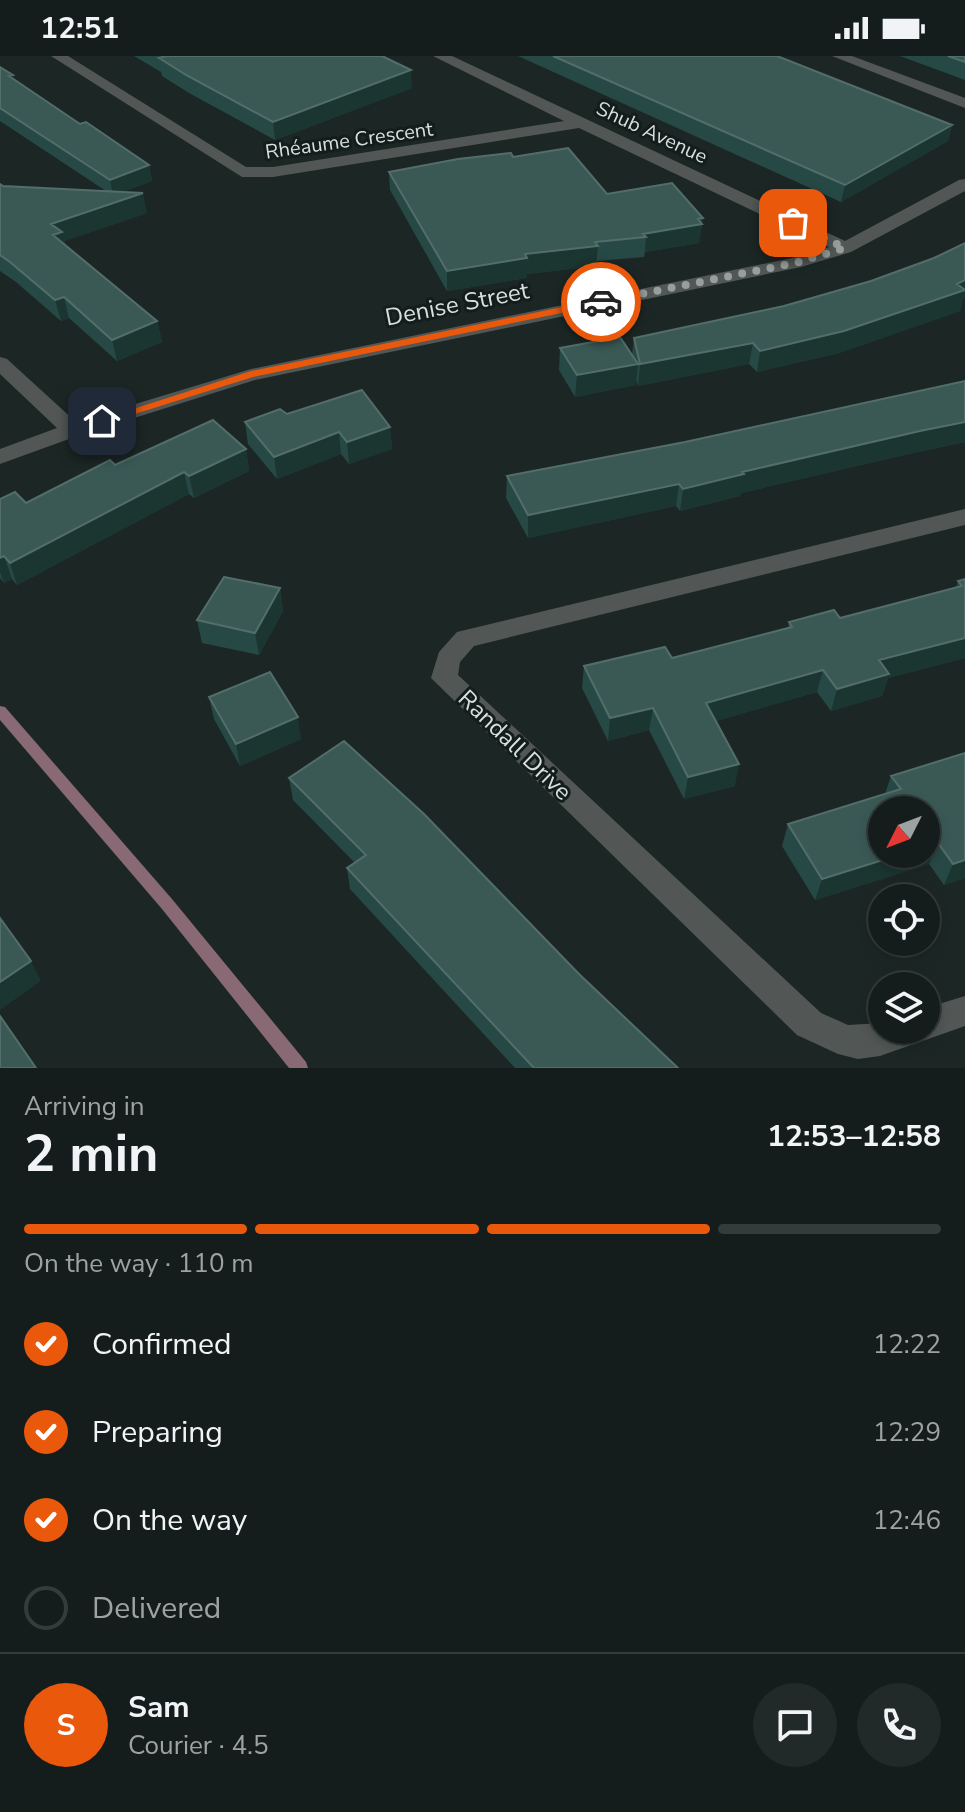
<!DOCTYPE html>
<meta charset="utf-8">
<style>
body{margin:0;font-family:"Nunito Sans",sans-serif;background:#222a29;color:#f1f3f6;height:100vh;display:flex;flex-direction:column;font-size:30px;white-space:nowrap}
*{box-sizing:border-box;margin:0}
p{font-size:26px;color:#9da2a3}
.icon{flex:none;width:44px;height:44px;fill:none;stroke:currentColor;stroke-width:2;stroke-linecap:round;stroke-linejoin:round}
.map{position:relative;height:1012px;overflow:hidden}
.sheet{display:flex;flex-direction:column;background:#151d1c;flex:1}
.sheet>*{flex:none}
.needle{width:52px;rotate:228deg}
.tools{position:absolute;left:868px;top:740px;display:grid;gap:16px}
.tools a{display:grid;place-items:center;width:72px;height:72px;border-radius:50%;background:#151d1c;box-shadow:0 4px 12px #0003,0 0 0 2px #343b3b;font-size:40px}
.pin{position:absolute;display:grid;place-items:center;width:68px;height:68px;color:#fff;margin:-34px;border-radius:16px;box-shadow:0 4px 12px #0006}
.courier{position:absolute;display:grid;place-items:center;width:80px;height:80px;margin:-40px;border:6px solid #ea580c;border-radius:50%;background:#fff;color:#222;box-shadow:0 2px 10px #0007}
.headline em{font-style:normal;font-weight:700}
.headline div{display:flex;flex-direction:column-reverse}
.headline{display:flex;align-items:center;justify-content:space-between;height:136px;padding:0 24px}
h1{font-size:52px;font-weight:700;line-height:60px}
.bar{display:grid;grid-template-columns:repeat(4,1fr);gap:12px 8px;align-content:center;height:96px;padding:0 24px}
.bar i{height:10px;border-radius:6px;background:#343b3b}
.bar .current{background:#ea580c}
.bar p{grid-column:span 4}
.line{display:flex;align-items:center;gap:20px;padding:0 24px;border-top:2px solid #343b3b}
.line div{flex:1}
.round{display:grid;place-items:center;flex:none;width:84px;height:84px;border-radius:42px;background:#222a29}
ol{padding:0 24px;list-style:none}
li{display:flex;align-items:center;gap:24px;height:88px}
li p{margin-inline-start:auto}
li .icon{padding:8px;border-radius:50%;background:#ea580c;color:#fff;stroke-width:4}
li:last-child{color:#9da2a3}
li i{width:44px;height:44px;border:4px solid #343b3b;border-radius:50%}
.status{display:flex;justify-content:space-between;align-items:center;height:56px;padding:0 40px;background:#151d1c;direction:ltr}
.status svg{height:22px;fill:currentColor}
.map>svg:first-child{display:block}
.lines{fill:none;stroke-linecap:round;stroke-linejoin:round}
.stream{fill:#896974;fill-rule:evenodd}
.minor{fill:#525756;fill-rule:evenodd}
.wall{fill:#274945}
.shaded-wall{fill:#1b3531}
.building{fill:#3a5955;stroke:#536e6a;stroke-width:2}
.route{fill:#ea580c}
.done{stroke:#969f9d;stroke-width:8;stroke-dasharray:0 14.4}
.labels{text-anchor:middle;stroke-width:6;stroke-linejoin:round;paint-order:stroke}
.far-street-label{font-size:20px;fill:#d8dfde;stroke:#131d1b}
.street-label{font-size:24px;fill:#d8dfde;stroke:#131d1b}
</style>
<div class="status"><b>12:51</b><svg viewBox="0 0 49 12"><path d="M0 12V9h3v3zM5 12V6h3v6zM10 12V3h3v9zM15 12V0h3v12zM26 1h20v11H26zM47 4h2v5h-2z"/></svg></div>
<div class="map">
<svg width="965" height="1012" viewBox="0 0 965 1012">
<rect width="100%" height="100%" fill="#1c2725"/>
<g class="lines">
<!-- stream -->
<path class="stream" d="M 0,650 L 5,651 L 172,843 L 306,1006 L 308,1012 L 289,1012 L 162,853 L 0,664 Z"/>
<!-- minor -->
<path class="minor" d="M 51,0 L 68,0 L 246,111 L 273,111 L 564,65 L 433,0 L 452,0 L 845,185 L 959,124 L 965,123 L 965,135 L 851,196 L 801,211 L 255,324 L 80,379 L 0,408 L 0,393 L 57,372 L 0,318 L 0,301 L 7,303 L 76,366 L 251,313 L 792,202 L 829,191 L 579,72 L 273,121 L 242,121 Z
M 832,0 L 852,0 L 965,42 L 965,52 Z
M 965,453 L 965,469 L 474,590 L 460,606 L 458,619 L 821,957 L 848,969 L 882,967 L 882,974 L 926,974 L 926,952 L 965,940 L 965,970 L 880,1000 L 858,1003 L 838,998 L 797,979 L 431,622 L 439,596 L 457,576 Z"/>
</g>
<!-- wall -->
<path class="wall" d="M 134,0 L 382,0 L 412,32 L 275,84 L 189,37 L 162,20 L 161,16 Z
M 518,0 L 777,0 L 952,69 L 948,85 L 841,146 Z
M 900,0 L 965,0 L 965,24 Z
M 0,11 L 15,24 L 80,68 L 149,109 L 152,125 L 122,136 L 147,157 L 64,185 L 66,190 L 157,265 L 162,286 L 117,305 L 69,262 L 61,265 L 16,226 L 0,215 L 0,128 L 3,130 L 106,135 L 0,65 Z
M 513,101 L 607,138 L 703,162 L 699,187 L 645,196 L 644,201 L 597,205 L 596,210 L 527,218 L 526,222 L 447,235 L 390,134 L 389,116 Z
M 963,243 L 960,255 L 839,297 L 757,316 L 749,308 L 638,330 L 636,324 L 636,329 L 575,341 L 559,314 L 560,292 L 632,299 L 634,282 Z
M 965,325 L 965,386 L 913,397 L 741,437 L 740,440 L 680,455 L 676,450 L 528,482 L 506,442 L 507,420 L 685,386 Z
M 287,358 L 390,371 L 392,393 L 349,408 L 341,398 L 277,423 L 248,388 L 245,366 Z
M 246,393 L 249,415 L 194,442 L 189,438 L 17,529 L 12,523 L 4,527 L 0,522 L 0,443 L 26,447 L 115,409 Z
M 965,523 L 965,602 L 888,622 L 882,640 L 831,655 L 817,636 L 716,665 L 735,730 L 684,743 L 649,674 L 608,685 L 582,632 L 584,610 L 672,602 L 788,572 L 789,566 L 840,562 L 956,532 L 958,525 Z
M 280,532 L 283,555 L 259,599 L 202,587 L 197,564 Z
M 209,641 L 301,683 L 240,710 L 214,663 Z
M 965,697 L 965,822 L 944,829 L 929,808 L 815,844 L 782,790 L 788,768 L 885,738 L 891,720 Z
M 289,722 L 579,918 L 678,1012 L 515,1012 L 350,833 L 347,812 L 355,807 L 293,744 Z"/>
<!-- shaded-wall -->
<path class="shaded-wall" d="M 411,14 L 412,32 L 275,84 L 273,66 Z
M 952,69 L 948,85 L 841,146 L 845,129 Z
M 149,109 L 152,125 L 113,140 L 110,124 Z
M 143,137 L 147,157 L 64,185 L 67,196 L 54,179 L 51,168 Z
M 703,162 L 699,187 L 645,196 L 646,181 L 643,178 Z
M 598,190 L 596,210 L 527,218 L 526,222 L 447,235 L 447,215 L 525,198 Z
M 965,224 L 965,242 L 963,243 L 960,255 L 839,297 L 757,316 L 760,295 L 957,228 Z
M 64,241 L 69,262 L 61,265 L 55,244 Z
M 157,265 L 162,286 L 117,305 L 112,284 Z
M 753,287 L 749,308 L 638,330 L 640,308 Z
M 638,308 L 636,329 L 575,341 L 577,319 Z
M 965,366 L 965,386 L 913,397 L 741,437 L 740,440 L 680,455 L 683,433 L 742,416 L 920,375 Z
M 390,371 L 392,393 L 349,408 L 347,386 Z
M 339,376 L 341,398 L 277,423 L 274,401 Z
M 246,393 L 249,415 L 194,442 L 189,420 Z
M 184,416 L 189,438 L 17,529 L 10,507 Z
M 679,428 L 676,450 L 528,482 L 528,459 Z
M 4,500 L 12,523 L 4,527 L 0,516 L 0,502 Z
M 280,532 L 283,555 L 259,599 L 255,577 Z
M 965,582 L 965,602 L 888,622 L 882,640 L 831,655 L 837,633 L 879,604 Z
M 823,614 L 817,636 L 702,669 L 706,647 Z
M 653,652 L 649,674 L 608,685 L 610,662 Z
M 298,661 L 301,683 L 240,710 L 236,688 Z
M 739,708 L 735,730 L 684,743 L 688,721 Z
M 938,787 L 929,808 L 815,844 L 822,823 L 902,798 L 926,798 L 926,790 Z
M 965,804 L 965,822 L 944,829 L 953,808 Z
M 31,905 L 41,925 L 0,954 L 0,926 Z"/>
<!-- building -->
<path class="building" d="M 161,0 L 382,0 L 411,14 L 273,66 L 186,19 L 159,2 L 163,1 Z
M 553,0 L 777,0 L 952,69 L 845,129 Z
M 948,0 L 965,0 L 965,6 Z
M 0,11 L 13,19 L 9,20 L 80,68 L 86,66 L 149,109 L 110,124 L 0,52 Z
M 568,92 L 607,138 L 672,127 L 703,162 L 698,163 L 702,168 L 643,178 L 646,181 L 595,186 L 598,190 L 525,198 L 527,202 L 447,215 L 389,116 L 458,103 L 511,97 L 513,101 Z
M 0,128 L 3,130 L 143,137 L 51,168 L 62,176 L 53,179 L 157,265 L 112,284 L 64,241 L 55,244 L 10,206 L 0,199 Z
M 965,187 L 965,224 L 957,228 L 965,234 L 844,275 L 760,295 L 753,287 L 640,308 L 634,282 L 784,250 L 871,225 L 934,202 Z
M 620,281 L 638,308 L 577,319 L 560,292 Z
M 965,325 L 965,366 L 920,375 L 742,416 L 744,418 L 683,433 L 679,428 L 528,459 L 507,420 L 685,386 Z
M 362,334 L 390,371 L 347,386 L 339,376 L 274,401 L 245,366 L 280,353 L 287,358 Z
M 213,364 L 246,393 L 189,420 L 184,416 L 10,507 L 4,500 L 0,502 L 0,443 L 15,436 L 26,447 L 110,404 L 115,409 Z
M 224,521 L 280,532 L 255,577 L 197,564 Z
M 965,523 L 965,582 L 879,604 L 889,618 L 837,633 L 823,614 L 706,647 L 739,708 L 688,721 L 653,652 L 610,662 L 584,610 L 665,591 L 672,602 L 792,571 L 789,566 L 834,554 L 840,562 L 962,530 L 958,525 Z
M 270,616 L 298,661 L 236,688 L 209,641 Z
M 344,685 L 424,758 L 579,918 L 678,1012 L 534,1012 L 347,812 L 366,799 L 289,722 Z
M 965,697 L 965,804 L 953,808 L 938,787 L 926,790 L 926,754 L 882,754 L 882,798 L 902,798 L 822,823 L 788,768 L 901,733 L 891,720 Z
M 0,862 L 31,905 L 0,926 Z
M 0,960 L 36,1012 L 0,1012 Z"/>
<!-- route -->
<path class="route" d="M 601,243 L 606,246 L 605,248 L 253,321 L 106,367 L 96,365 L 251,315 Z"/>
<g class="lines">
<!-- done -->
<path class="done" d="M 601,246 L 795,207 L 845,192 L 793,167"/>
</g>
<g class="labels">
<!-- far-street labels -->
<g class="far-street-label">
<text transform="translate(652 76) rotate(25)" y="7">Shub Avenue</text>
<text transform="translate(349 84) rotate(-8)" y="7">Rhéaume Crescent</text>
</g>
<!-- street labels -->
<g class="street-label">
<text transform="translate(457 248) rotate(-11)" y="8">Denise Street</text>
<text transform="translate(515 689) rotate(44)" y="8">Randall Drive</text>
</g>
</g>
</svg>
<div class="tools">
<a><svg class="needle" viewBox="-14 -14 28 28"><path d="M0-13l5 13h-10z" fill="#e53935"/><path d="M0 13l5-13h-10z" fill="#9da2a3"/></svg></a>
<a><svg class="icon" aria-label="locate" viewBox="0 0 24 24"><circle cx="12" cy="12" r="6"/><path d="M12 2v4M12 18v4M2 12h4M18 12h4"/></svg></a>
<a><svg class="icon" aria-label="layers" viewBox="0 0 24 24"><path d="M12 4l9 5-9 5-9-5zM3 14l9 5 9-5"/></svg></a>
</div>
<div class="pin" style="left:793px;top:167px;background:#ea580c"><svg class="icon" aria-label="bag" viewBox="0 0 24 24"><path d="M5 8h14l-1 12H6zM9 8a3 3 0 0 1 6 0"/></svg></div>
<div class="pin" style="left:102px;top:365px;background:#1f2937"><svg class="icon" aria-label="home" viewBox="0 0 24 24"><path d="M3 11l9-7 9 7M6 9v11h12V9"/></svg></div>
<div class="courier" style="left:601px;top:246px"><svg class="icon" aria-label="car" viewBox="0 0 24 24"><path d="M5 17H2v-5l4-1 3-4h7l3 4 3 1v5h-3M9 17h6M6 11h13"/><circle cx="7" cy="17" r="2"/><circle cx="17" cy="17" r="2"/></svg></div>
</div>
<section class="sheet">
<div class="headline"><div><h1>2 min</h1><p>Arriving in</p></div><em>12:53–12:58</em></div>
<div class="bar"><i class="current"></i><i class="current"></i><i class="current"></i><i></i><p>On the way · 110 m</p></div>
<ol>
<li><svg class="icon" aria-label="check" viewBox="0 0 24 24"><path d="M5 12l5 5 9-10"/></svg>Confirmed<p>12:22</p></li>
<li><svg class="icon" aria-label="check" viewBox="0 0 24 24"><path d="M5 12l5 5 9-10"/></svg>Preparing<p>12:29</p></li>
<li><svg class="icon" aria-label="check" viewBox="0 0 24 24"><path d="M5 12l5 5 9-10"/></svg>On the way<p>12:46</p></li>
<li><i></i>Delivered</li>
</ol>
<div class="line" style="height:144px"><b class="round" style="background:#ea580c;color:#fff">S</b><div><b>Sam</b><p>Courier · 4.5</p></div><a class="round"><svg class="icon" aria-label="chat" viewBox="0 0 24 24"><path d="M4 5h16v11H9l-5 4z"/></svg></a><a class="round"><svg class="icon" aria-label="phone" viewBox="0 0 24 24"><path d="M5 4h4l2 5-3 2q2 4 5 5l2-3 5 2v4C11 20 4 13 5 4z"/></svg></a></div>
</section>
